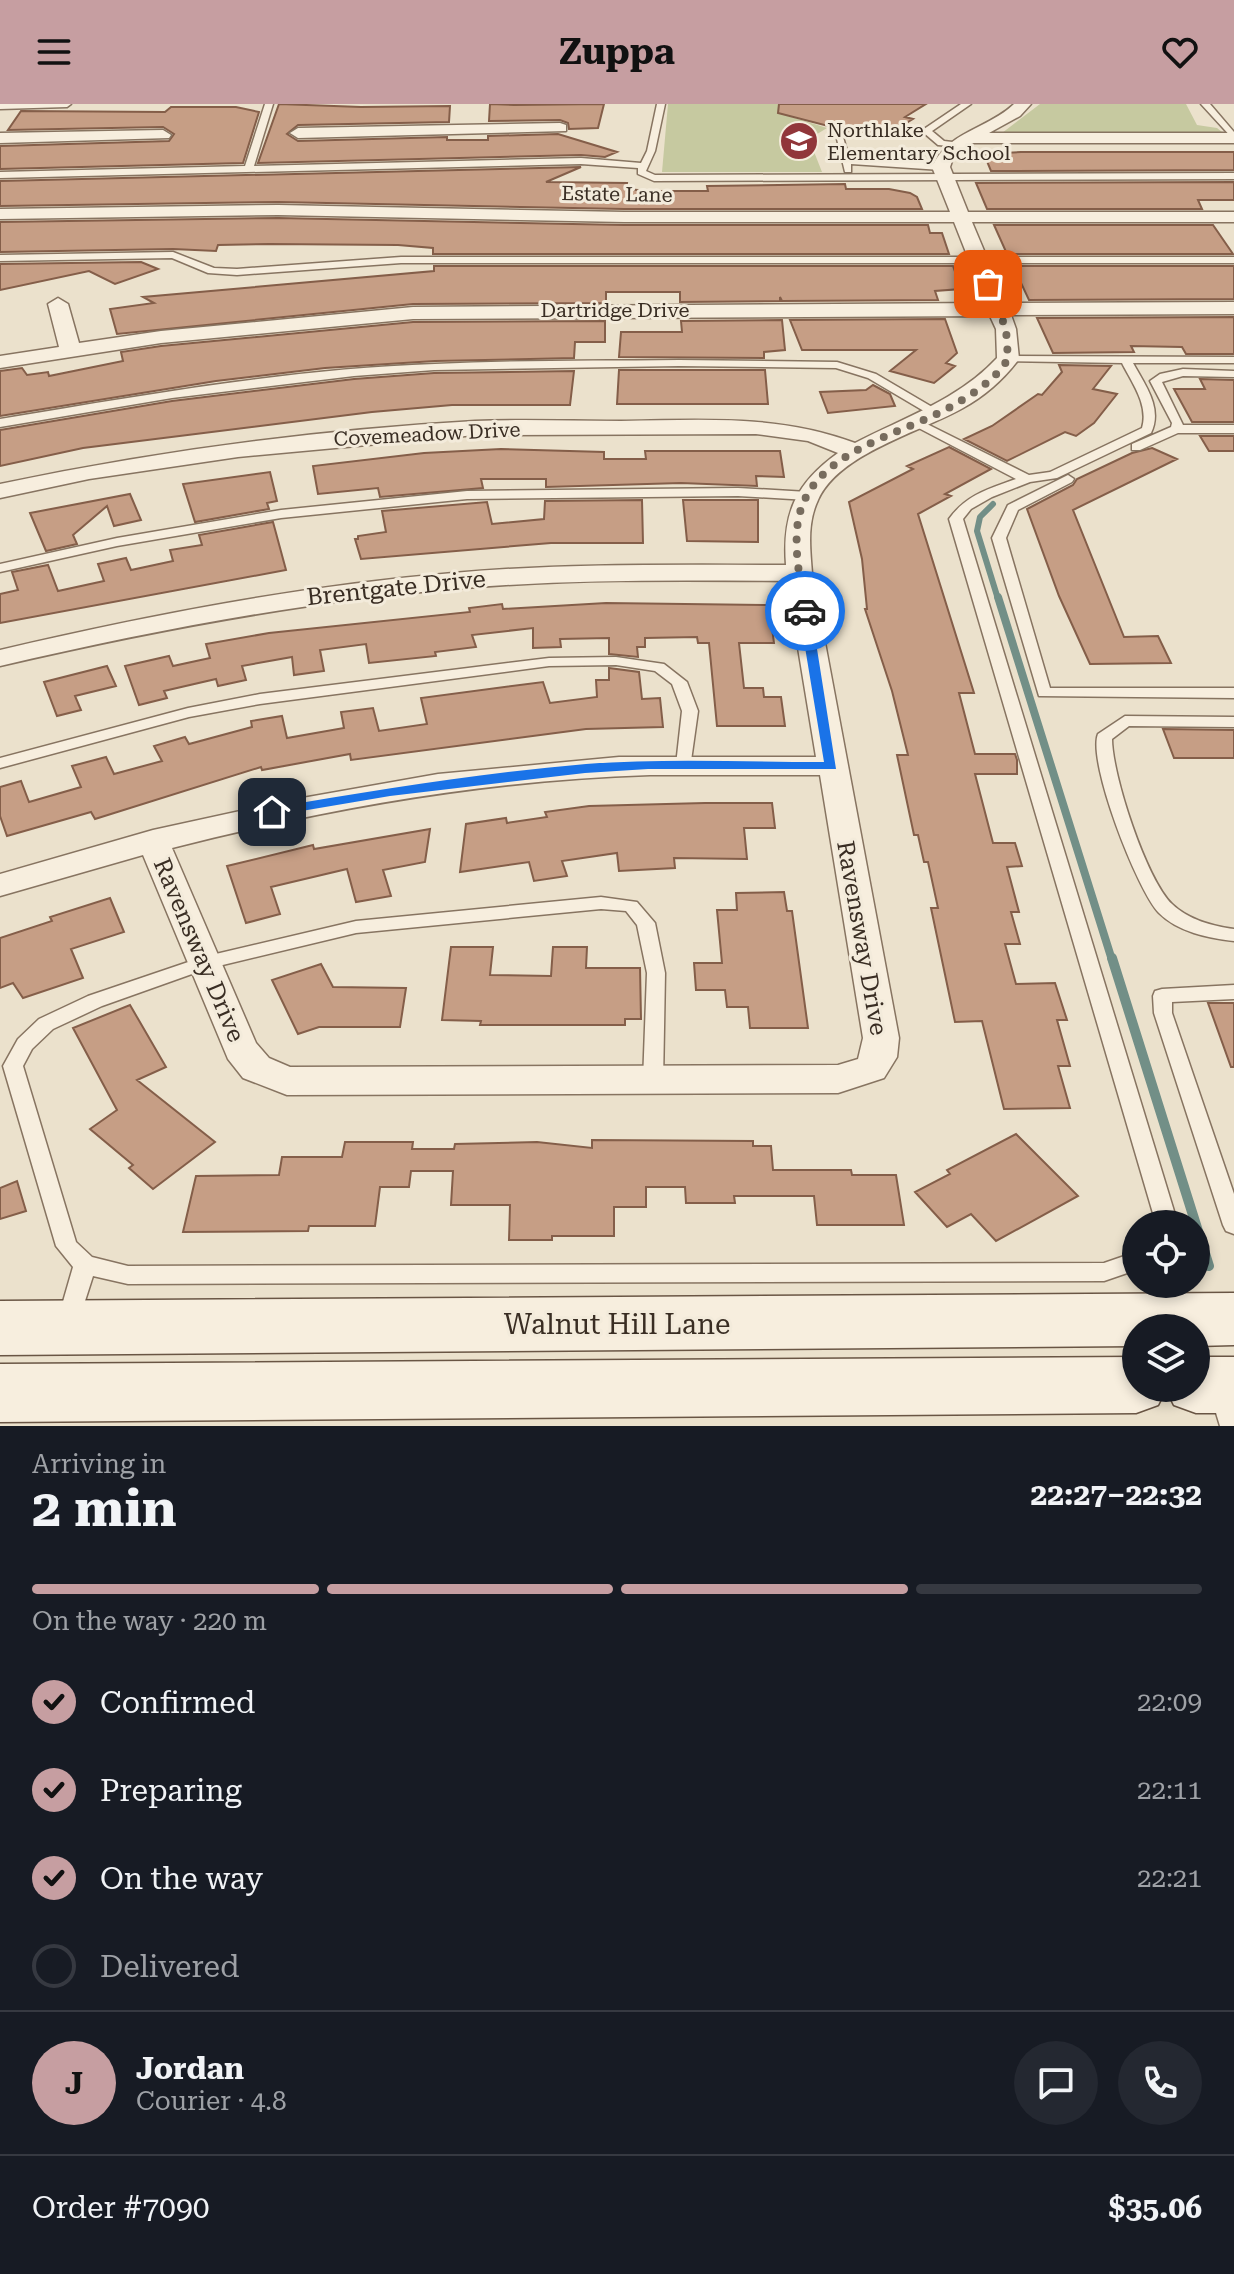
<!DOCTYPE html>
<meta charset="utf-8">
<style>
body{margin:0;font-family:"Roboto Serif",serif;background:#242831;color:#f1f3f6;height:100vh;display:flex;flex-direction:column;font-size:30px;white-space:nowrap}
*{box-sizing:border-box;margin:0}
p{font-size:26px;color:#9ea1a6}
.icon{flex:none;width:44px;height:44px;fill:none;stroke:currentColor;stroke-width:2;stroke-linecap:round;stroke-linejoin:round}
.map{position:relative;height:1322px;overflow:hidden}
.details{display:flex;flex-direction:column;background:#171b24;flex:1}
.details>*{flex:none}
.fabs{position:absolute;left:1122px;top:1106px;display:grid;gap:16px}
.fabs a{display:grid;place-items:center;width:88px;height:88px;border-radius:50%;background:#171b24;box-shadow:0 4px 12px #0003;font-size:40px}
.pin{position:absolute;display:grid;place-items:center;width:68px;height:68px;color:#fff;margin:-34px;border-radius:16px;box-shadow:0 4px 12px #0006}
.courier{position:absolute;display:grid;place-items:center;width:80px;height:80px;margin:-40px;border:6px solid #1a73e8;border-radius:50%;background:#fff;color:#222;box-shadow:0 2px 10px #0007}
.overview em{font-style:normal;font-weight:700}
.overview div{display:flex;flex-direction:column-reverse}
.overview{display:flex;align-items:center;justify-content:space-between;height:136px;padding:0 32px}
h1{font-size:52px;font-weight:700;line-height:60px}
.bar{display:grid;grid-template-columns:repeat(4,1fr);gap:12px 8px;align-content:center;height:96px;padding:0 32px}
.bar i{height:10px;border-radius:6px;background:#363941}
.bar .current{background:#c69ea1}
.bar p{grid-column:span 4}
.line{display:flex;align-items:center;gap:20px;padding:0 32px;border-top:2px solid #363941}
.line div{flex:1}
.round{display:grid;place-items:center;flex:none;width:84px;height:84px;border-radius:42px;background:#242831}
ol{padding:0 32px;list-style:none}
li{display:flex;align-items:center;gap:24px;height:88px}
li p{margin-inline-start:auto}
li .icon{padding:8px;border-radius:50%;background:#c69ea1;color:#111;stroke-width:4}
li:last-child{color:#9ea1a6}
li i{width:44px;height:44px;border:4px solid #363941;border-radius:50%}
header{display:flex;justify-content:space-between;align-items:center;height:104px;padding:0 32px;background:#c69ea1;color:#111;font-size:36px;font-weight:700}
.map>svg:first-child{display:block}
.green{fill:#c6c9a0}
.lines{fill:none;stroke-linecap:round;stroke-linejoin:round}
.stream-far2{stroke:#728f87;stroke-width:6}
.stream-far1{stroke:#728f87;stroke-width:8}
.stream{stroke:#728f87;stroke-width:10}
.building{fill:#c69e85;stroke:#845e49;stroke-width:2}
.lane-casing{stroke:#877461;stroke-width:3}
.street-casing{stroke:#877461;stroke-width:3}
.secondary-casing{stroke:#695544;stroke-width:3}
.lane{fill:#f7eede;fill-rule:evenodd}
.street{fill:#f7eede;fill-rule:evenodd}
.secondary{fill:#f7eede;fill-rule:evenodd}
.route{fill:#1a73e8}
.done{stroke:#776c5e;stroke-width:8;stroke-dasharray:0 14.4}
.labels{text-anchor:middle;stroke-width:6;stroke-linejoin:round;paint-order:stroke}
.far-poi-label{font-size:20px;fill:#392d23;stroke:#f3ebdb;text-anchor:start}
.far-street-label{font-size:20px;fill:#392d23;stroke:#f3ebdb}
.street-label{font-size:24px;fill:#392d23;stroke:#f3ebdb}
.near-street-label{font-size:28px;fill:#392d23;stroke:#f3ebdb}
</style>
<header><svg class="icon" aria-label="menu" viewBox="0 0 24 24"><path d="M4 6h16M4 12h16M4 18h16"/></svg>Zuppa<svg class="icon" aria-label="heart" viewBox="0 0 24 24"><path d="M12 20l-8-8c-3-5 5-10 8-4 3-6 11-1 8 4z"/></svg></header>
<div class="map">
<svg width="1234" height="1322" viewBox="0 0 1234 1322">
<rect width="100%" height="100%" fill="#ebe1cc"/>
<!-- green -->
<path class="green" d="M 668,0 L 805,0 L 796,5 L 792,13 L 827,24 L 809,35 L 822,68 L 662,68 Z
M 1040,0 L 1186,0 L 1197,21 L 1217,24 L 1222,28 L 1002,29 Z"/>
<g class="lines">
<!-- stream-far2 -->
<path class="stream-far2" d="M 993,400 L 980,413 L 977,427 L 998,495"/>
<!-- stream-far1 -->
<path class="stream-far1" d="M 998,493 L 1112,856"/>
<!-- stream -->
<path class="stream" d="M 1112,854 L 1209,1162"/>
</g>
<!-- building -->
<path class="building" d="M 279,0 L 361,3 L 450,2 L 449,18 L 298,21 L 287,30 L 298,37 L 447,33 L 447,36 L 488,36 L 488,32 L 558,30 L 617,48 L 605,53 L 581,51 L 258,59 Z
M 490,0 L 514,1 L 604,0 L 598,24 L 569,25 L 568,19 L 560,16 L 489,17 Z
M 779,0 L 926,0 L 905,13 L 913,15 L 885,32 L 863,27 L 859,30 L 778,9 Z
M 171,3 L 236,3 L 259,8 L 243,59 L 0,65 L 0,42 L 169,37 L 174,30 L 163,23 L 8,26 L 21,7 L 165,8 Z
M 1021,48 L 1234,48 L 1234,66 L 991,67 L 984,50 Z
M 581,63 L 546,78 L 627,79 L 626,85 L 650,87 L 708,87 L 707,82 L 845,80 L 846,85 L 889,85 L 910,89 L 917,93 L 922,105 L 624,105 L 278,98 L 0,102 L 0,77 Z
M 1234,78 L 1234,96 L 1198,96 L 1202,105 L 987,105 L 976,79 Z
M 278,114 L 624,121 L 928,121 L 930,129 L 942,129 L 949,150 L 433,150 L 433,144 L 398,141 L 269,140 L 218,141 L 216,147 L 173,145 L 0,148 L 0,118 Z
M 994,121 L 1213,121 L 1233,150 L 1007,150 Z
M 141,158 L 158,165 L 115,180 L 89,167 L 0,186 L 0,160 Z
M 434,162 L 953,162 L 961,185 L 935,187 L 938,196 L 782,197 L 780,193 L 780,197 L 680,198 L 680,188 L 606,188 L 606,199 L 413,200 L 117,230 L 110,205 L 154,199 L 143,193 L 434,167 Z
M 1013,162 L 1234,162 L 1234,195 L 1029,196 Z
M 1234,213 L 1234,250 L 1186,250 L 1182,243 L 1131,242 L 1134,248 L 1053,249 L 1037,214 Z
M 945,215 L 957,249 L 946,259 L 955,262 L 934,279 L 890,267 L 916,246 L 802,246 L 790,216 Z
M 782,216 L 785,246 L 764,248 L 764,254 L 619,253 L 621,228 L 682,228 L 681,217 Z
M 605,217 L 605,238 L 575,238 L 574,254 L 435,257 L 325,264 L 216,277 L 0,312 L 0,267 L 22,264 L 27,271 L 48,268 L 49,272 L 123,257 L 121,248 L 161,242 L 413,218 Z
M 1059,261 L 1111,262 L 1093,285 L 1117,290 L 1094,319 L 1076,332 L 1065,328 L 1007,357 L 964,335 L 992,322 L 1038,290 L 1042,291 L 1062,268 Z
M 619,266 L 765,266 L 768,300 L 617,300 Z
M 574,267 L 570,301 L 452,301 L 372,308 L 83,344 L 0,362 L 0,326 L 172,297 L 354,275 L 434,269 Z
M 1200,275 L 1234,276 L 1234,318 L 1192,318 L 1174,285 L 1205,285 Z
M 873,281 L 890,290 L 895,302 L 828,309 L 820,288 L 866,286 Z
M 1200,332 L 1234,332 L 1234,347 L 1209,347 Z
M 949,343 L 991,365 L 945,390 L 951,392 L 918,410 L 974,589 L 959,589 L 975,650 L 1015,650 L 1017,656 L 1017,670 L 975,670 L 993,739 L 1015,739 L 1022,762 L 1007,763 L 1019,808 L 1011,808 L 1020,840 L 1005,840 L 1016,880 L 1055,879 L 1067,916 L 1057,916 L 1070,962 L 1058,962 L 1070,1004 L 1004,1005 L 982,917 L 955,918 L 931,804 L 938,804 L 928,758 L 924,758 L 918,731 L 914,731 L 897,651 L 908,651 L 892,587 L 865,505 L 867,505 L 862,455 L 849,398 L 913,365 L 907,362 Z
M 1152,344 L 1177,355 L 1073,406 L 1124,533 L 1158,532 L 1171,559 L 1090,560 L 1059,492 L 1027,405 L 1073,381 L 1077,375 L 1132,349 Z
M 501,345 L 604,348 L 604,355 L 646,355 L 645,347 L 780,347 L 784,373 L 756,372 L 757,382 L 681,379 L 546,383 L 546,375 L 481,375 L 483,384 L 380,393 L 378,384 L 318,390 L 313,362 L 424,349 Z
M 270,368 L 277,397 L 267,399 L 269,405 L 195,418 L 183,380 Z
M 130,390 L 141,416 L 114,422 L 107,402 L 73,431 L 77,440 L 46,447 L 30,409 Z
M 642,396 L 643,439 L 551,439 L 361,455 L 355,435 L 358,435 L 358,432 L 386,428 L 382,407 L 487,398 L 492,420 L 544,415 L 545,397 Z
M 683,396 L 758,396 L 758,438 L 687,437 Z
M 273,418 L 286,466 L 0,519 L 0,490 L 18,486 L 12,468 L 48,461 L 58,487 L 104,477 L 98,460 L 126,454 L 131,466 L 173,457 L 170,446 L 202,441 L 199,431 Z
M 606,499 L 769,501 L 774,539 L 739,539 L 744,584 L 763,584 L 764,593 L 781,593 L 785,622 L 717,622 L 709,539 L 698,539 L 697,533 L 645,534 L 645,543 L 637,543 L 638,553 L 609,550 L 609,534 L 560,535 L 561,543 L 533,544 L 533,524 L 472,531 L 476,543 L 435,548 L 436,552 L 369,559 L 366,540 L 320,546 L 324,567 L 294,571 L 292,553 L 242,562 L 246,576 L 218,582 L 216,575 L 164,587 L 167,594 L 139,601 L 125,562 L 169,552 L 173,562 L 210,554 L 206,540 L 269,529 L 470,508 L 469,504 L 502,500 L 503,505 Z
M 107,562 L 116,582 L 75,592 L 81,606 L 57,612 L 44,578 Z
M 609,564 L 639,568 L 642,595 L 660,594 L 663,623 L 586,625 L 351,656 L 350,650 L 262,666 L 261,663 L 95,715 L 91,708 L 7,732 L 0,712 L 0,683 L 21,677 L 29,698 L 81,683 L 72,662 L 106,653 L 114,670 L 162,657 L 154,642 L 185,633 L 189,640 L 252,623 L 251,617 L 282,612 L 287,634 L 344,624 L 341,608 L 373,604 L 379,627 L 427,620 L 421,594 L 543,578 L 550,599 L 597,593 L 596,576 L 609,576 Z
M 1163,625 L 1234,626 L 1234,654 L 1174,654 Z
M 705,699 L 772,699 L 775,724 L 744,724 L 747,755 L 674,754 L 675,764 L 619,767 L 617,749 L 562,757 L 567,772 L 534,777 L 529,758 L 460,768 L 466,720 L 506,714 L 507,719 L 547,713 L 545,708 L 589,702 Z
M 430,725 L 425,758 L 383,766 L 391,792 L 356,798 L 347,765 L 271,783 L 280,810 L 246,819 L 227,762 L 313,741 L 314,745 Z
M 784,788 L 787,807 L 792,807 L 808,924 L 750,924 L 748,903 L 727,903 L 725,886 L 696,886 L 694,859 L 722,859 L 717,806 L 737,806 L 736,789 Z
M 110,794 L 124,828 L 71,845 L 83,874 L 23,894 L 13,879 L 0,884 L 0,834 L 52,817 L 50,813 Z
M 451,843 L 493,843 L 490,871 L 551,872 L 553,843 L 587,843 L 586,864 L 640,864 L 641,915 L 625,915 L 625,921 L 480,921 L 481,917 L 442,916 Z
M 321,860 L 333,883 L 406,884 L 400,923 L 319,923 L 298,930 L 272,876 Z
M 1208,899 L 1234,899 L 1234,963 L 1231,963 Z
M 130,901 L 166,963 L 137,976 L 215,1038 L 153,1085 L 129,1064 L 133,1061 L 90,1025 L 117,1006 L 73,924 Z
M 1016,1030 L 1078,1092 L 996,1137 L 971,1110 L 947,1123 L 915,1088 L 950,1070 L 947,1066 Z
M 592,1036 L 753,1037 L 753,1042 L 771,1042 L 773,1066 L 851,1066 L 852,1071 L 896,1071 L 904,1121 L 817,1121 L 814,1092 L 734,1092 L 735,1099 L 686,1099 L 685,1083 L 646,1083 L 646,1103 L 614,1103 L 614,1132 L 552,1132 L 552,1136 L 509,1136 L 510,1101 L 451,1101 L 453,1067 L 411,1067 L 409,1083 L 380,1083 L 375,1122 L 309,1122 L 308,1127 L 183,1128 L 196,1072 L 279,1071 L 282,1053 L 342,1053 L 345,1038 L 413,1038 L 412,1045 L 454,1045 L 455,1040 L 537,1038 L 592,1044 Z
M 17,1077 L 26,1107 L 0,1115 L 0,1084 Z"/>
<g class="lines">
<defs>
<path id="lane" d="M 0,0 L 71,0 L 67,3 L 0,5 Z
M 265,0 L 273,0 L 254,62 L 581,54 L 641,59 L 647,47 L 657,0 L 665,0 L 655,47 L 646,67 L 655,71 L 1234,69 L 1234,75 L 654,77 L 638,70 L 638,64 L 581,60 L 0,74 L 0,68 L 245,62 Z
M 961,0 L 971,0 L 932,27 L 944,37 L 961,39 L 961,43 L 938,41 L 924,29 L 924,25 Z
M 1201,0 L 1210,0 L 1234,28 L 1234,36 Z
M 836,31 L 843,33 L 849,54 L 941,60 L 946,63 L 941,66 L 851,60 L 851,68 L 845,68 Z
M 173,148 L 214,164 L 237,165 L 401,153 L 1234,153 L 1234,159 L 401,159 L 237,171 L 208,169 L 172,154 L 0,157 L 0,151 Z
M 1008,252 L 1234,253 L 1234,259 L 1133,259 C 1145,281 1163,304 1151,329 L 1057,374 L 1030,378 L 992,393 L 971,405 L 963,415 L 1177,1117 L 1175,1120 L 1153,1120 L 1155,1116 L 949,415 C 967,390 989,385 1016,375 L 911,320 L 913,317 L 921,317 L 1029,371 L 1050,368 L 1142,324 C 1149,301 1132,279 1122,259 L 1004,257 L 1002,255 Z
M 679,256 L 837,258 L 876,270 L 944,310 L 942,313 L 934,313 L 868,274 L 836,264 L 679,262 L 434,266 L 354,272 L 172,294 L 0,323 L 0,315 C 144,291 289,265 435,260 C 516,256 598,257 679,256 Z
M 1183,265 L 1234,267 L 1234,273 L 1183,272 L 1162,278 L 1183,321 L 1234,321 L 1234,329 L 1178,329 L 1140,346 L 1132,346 L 1132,340 L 1171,323 L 1172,319 L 1150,277 L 1160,270 Z
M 1068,371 L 1074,375 L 1072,378 L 1018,406 L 1006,434 L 1050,584 L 1234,584 L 1234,594 L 1039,592 L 992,434 L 1008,401 Z
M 738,384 L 808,388 L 814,392 L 808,396 L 738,392 L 467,395 L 281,414 L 117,442 L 0,468 L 0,460 L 117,434 L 281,406 L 467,387 Z
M 616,553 L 664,560 L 687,578 L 698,607 L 690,664 L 678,664 L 676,661 L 682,607 L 672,580 L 655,567 L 616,561 L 549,562 L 260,600 L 189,613 L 0,664 L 0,654 L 188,604 L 260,590 L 549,554 Z
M 1125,612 L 1234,613 L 1234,623 L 1129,622 L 1112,635 C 1112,670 1146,775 1172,800 C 1189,816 1212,822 1234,825 L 1234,837 C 1208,834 1178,828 1159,809 C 1137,786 1087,657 1098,630 Z
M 601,793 L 637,798 L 655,819 L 665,869 L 663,978 L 660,983 L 653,985 L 646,983 L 643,978 L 647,869 L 637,821 L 626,807 L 601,805 L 356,829 L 206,865 L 102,902 L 53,925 L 32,945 L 23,962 L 76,1138 L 92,1153 L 128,1162 L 1104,1159 L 1136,1148 L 1136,1166 L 1104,1177 L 128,1180 L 93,1172 L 77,1222 L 69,1225 L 61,1222 L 58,1215 L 73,1163 L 56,1142 L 3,962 L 18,935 L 39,915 L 88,892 L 203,853 L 356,817 Z
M 1234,881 L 1234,895 L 1172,898 L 1172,909 L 1234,1090 L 1234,1130 L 1226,1127 L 1223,1121 L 1154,909 L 1153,892 L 1155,887 L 1162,885 Z
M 1222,1279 L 1230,1282 L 1234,1290 L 1234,1322 L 1220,1322 L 1210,1289 L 1214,1282 Z"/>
<path id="street" d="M 1014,0 L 1031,0 L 1020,12 L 989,29 L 1234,29 L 1234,39 L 971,39 L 953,54 L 950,63 L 968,108 L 1234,108 L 1234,118 L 972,118 L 1006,199 L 1234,198 L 1234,210 L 1011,211 L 1016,225 L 1019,255 C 1004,275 985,292 963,304 C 921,328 839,349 818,396 C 807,419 810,444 812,469 L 899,934 L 897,953 L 884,974 L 838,989 L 287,991 L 243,974 L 228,955 L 143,751 L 0,792 L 0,770 L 153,726 L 291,696 L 438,670 L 619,653 L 816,653 L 787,477 C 676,476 565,475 454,485 C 301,498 150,527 0,562 L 0,546 C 150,511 300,482 453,469 C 564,459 674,461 786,461 C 782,409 796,379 838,349 L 808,337 L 756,330 L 476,331 L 238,353 L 89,375 L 0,394 L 0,380 C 156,347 316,326 475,317 C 523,315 573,317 621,317 C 700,316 779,310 855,339 C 905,313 958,296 997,254 L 996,225 L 990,212 L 413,215 L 161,239 L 0,264 L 0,252 L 59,243 L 48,200 L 58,194 L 68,200 L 79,239 L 161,227 L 413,203 L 986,199 L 954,118 L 624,118 L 278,111 L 0,115 L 0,105 L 278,101 L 624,108 L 950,108 L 932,63 C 948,27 988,25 1014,0 ZM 650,671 L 820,671 L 863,934 L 858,955 L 838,961 L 290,963 L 269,954 L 256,939 L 172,744 C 329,704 488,676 650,671 Z
M 560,19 L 566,21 L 566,27 L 298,34 L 290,29 L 298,24 Z
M 163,26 L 171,31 L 169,34 L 0,39 L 0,29 Z"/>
<path id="secondary" d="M 1234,1189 L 1234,1241 L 1196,1242 L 1196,1224 L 1136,1224 L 1136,1242 L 0,1251 L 0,1197 Z
M 1136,1253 L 1136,1284 L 1196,1284 L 1196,1253 L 1234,1253 L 1234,1309 L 1196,1309 L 1174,1301 L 1166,1285 L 1158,1301 L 1136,1309 L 0,1318 L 0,1260 Z"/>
</defs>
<!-- lane casing -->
<use href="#lane" class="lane-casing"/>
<!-- street casing -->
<use href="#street" class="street-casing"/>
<!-- secondary casing -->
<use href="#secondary" class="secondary-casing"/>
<!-- lane -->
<use href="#lane" class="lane"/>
<!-- street -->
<use href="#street" class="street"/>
<!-- secondary -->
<use href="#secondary" class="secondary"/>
</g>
<!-- route -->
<path class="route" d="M 805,503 L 811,507 L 836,665 L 648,665 L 585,669 L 390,692 L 272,712 L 265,708 L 272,704 C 376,686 481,669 586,660 C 665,654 745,658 824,658 L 799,507 Z"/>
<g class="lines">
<!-- done -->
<path class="done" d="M 805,507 C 801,481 795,453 797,427 C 801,349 898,333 952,302 C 973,290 995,276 1008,255 L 1006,225 L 988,180"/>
</g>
<!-- icons -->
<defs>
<symbol id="school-disc" viewBox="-11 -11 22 22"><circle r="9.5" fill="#91363a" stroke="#f3ebdb"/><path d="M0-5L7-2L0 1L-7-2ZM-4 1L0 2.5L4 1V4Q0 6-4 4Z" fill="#fff"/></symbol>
</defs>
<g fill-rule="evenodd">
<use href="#school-disc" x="777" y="15" width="44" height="44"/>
</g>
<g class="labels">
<!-- far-poi labels -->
<g class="far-poi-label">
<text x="827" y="33">Northlake<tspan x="827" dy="23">Elementary School</tspan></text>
</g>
<!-- far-street labels -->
<g class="far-street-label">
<text transform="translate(617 90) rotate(1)" y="7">Estate Lane</text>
<text x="615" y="213">Dartridge Drive</text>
<text transform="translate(427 330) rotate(-3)" y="7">Covemeadow Drive</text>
</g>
<!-- street labels -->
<g class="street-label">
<text transform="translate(396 484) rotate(-6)" y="8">Brentgate Drive</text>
<text transform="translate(862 834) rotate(80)" y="8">Ravensway Drive</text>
<text transform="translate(199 846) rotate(67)" y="8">Ravensway Drive</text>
</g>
<!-- near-street labels -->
<g class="near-street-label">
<text x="617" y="1230">Walnut Hill Lane</text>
</g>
</g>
</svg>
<div class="fabs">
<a><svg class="icon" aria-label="locate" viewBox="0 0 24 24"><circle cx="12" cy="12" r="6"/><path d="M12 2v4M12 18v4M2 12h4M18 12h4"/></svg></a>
<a><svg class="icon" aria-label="layers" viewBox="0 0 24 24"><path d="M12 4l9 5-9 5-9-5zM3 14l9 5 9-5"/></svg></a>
</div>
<div class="pin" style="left:988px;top:180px;background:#ea580c"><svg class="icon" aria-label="bag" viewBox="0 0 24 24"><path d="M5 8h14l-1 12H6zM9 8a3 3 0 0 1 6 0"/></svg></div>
<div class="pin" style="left:272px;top:708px;background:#1f2937"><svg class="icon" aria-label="home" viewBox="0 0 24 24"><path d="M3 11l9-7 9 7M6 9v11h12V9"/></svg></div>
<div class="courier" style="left:805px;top:507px"><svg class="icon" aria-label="car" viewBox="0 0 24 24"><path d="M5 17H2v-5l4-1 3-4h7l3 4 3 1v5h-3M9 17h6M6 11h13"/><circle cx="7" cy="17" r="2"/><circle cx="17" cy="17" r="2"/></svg></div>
</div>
<section class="details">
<div class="overview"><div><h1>2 min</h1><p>Arriving in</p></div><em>22:27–22:32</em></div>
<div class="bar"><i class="current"></i><i class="current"></i><i class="current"></i><i></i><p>On the way · 220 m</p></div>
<ol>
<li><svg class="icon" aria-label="check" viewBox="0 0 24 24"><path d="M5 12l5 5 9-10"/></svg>Confirmed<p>22:09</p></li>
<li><svg class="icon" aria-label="check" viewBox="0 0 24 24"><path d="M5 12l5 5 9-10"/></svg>Preparing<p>22:11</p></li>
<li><svg class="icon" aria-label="check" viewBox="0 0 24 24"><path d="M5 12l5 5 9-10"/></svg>On the way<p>22:21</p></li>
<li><i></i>Delivered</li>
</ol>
<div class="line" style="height:144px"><b class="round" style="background:#c69ea1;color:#111">J</b><div><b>Jordan</b><p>Courier · 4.8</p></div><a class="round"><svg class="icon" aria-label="chat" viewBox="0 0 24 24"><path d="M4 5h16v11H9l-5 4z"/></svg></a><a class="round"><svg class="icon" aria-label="phone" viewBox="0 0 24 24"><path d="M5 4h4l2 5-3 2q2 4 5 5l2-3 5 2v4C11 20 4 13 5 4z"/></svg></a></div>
<div class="line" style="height:104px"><div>Order #7090</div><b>$35.06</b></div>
</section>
